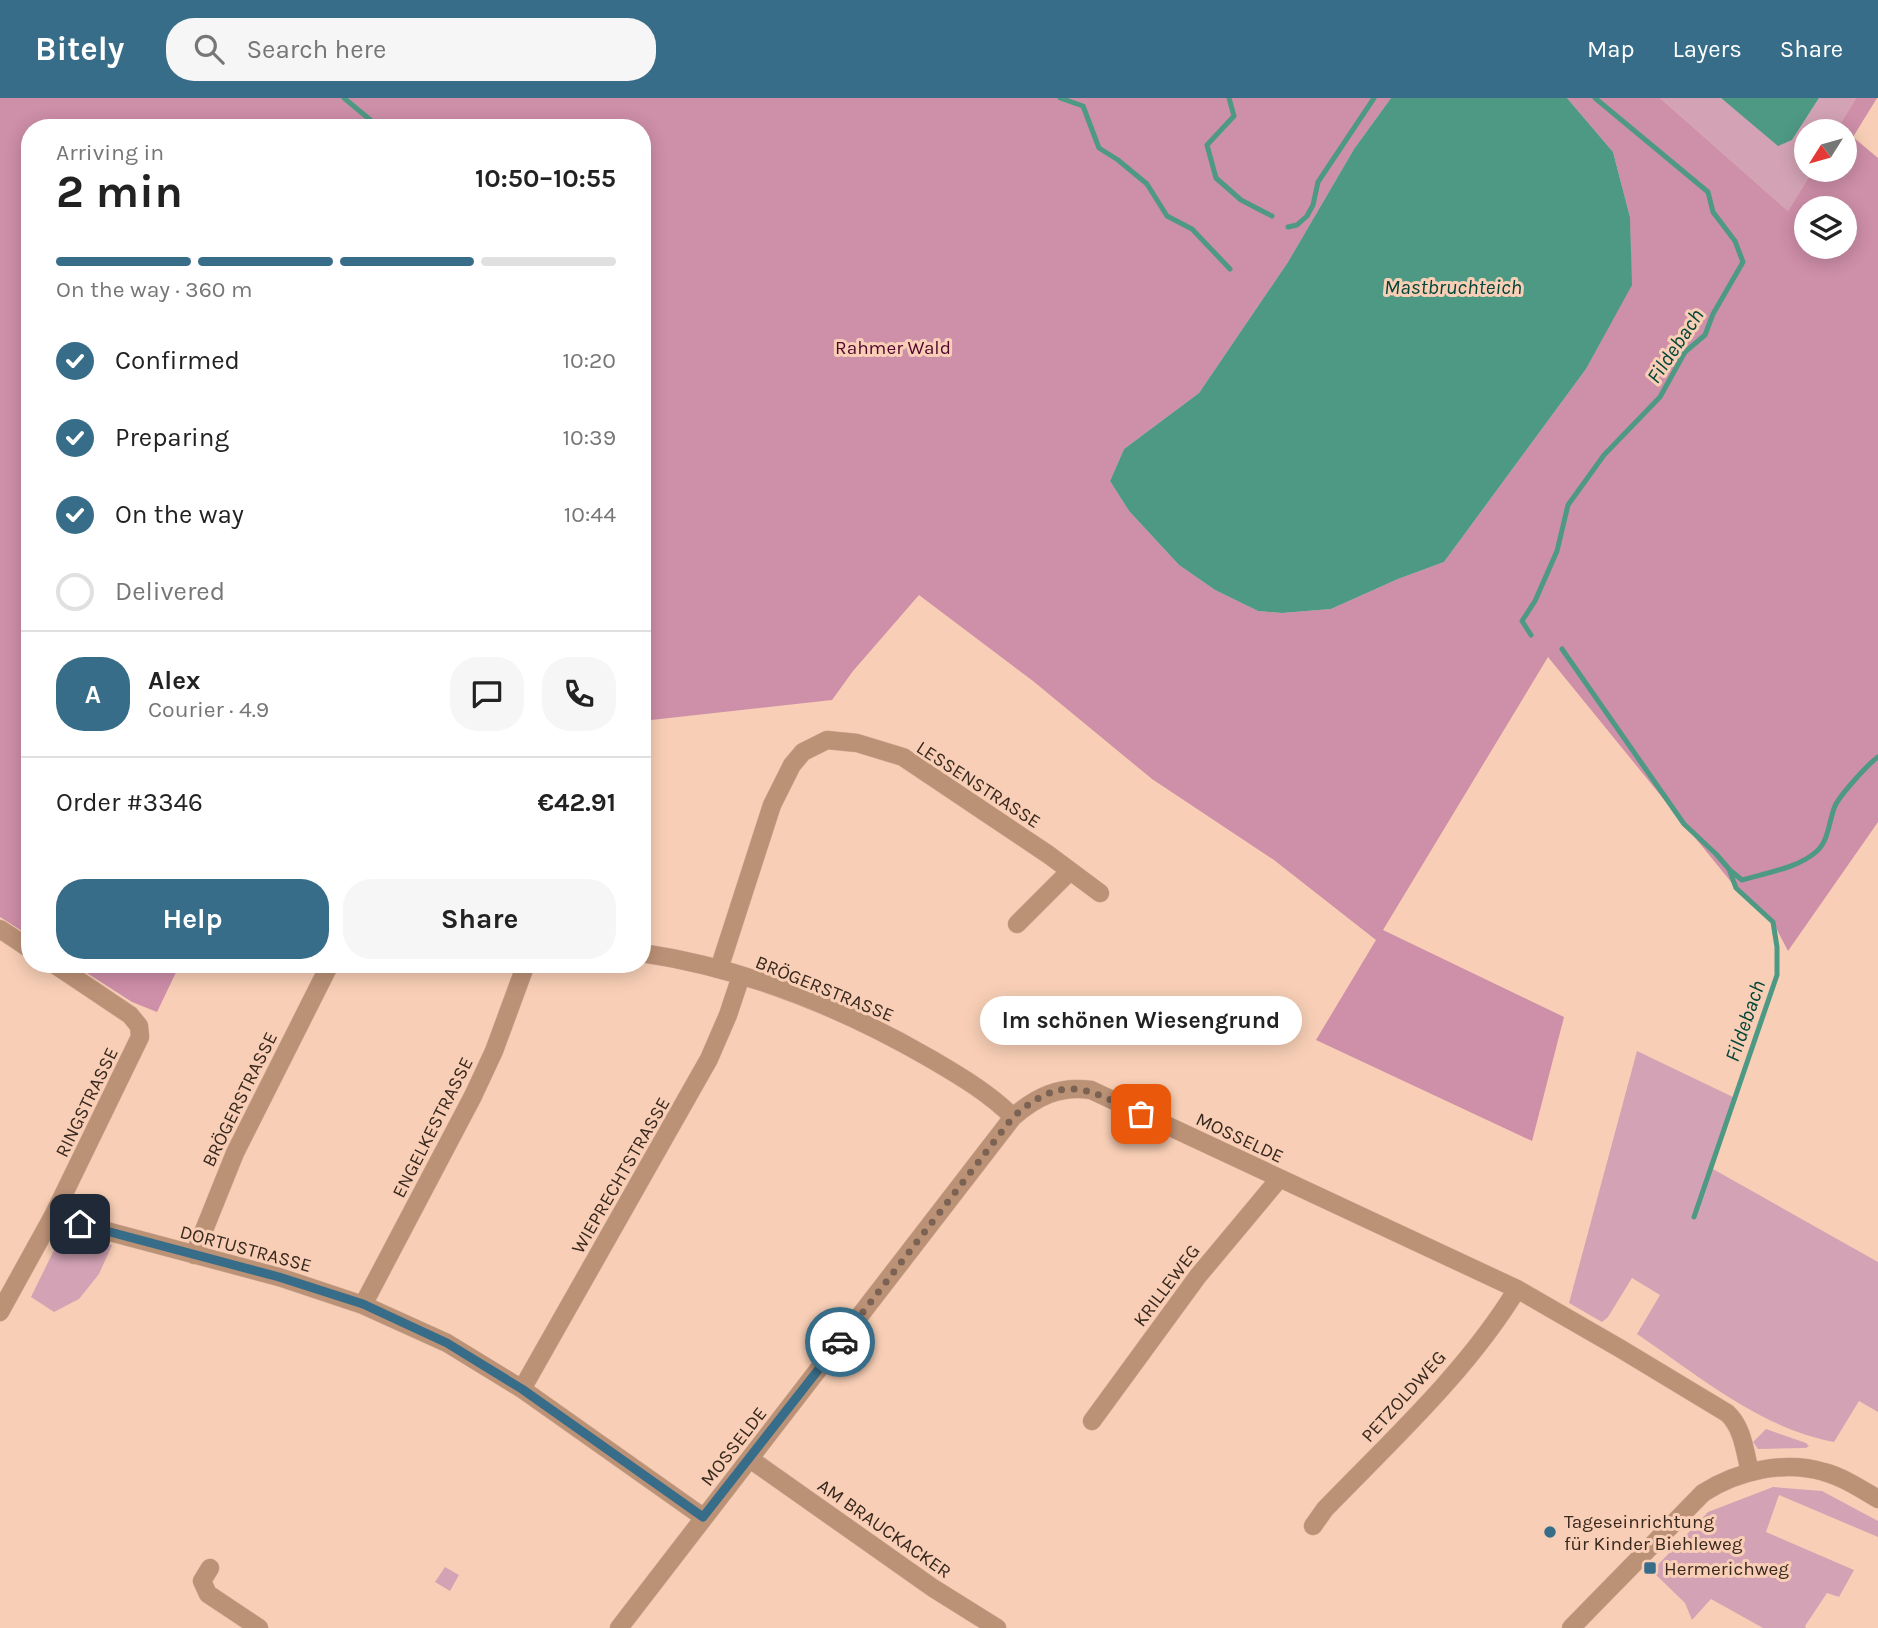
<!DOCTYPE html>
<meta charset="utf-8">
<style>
body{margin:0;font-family:Karla,sans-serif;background:#f6f6f6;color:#222;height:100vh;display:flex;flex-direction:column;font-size:26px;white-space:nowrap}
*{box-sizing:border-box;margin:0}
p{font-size:23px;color:#767676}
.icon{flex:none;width:38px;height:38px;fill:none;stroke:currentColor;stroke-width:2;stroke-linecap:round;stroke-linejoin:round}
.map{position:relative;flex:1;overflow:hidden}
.drawer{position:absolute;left:21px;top:21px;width:630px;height:854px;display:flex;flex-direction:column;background:#fff;border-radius:28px;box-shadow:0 4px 18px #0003}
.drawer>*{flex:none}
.needle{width:46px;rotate:233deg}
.tools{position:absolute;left:1794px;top:21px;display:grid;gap:14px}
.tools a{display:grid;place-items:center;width:63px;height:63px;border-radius:50%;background:#fff;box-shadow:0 4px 18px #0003;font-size:35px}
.pin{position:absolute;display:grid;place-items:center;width:60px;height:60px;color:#fff;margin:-30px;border-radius:14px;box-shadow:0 4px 10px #0006}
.courier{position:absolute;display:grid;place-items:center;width:70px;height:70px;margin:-35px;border:5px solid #386d89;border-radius:50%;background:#fff;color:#222;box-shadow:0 2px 9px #0007}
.bubble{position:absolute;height:49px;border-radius:24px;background:#fff;box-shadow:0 4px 18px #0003;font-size:23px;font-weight:700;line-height:49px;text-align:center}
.head em{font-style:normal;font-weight:700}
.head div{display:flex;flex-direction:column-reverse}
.head{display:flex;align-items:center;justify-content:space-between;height:119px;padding:0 35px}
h1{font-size:46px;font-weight:700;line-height:52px}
.bar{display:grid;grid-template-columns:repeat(4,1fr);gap:10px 7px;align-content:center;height:84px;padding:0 35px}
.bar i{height:9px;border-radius:5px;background:#e0e0e0}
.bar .active{background:#386d89}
.bar p{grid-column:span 4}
.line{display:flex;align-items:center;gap:18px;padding:0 35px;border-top:2px solid #e0e0e0}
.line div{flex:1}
.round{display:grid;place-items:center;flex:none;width:74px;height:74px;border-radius:28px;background:#f6f6f6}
ol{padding:0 35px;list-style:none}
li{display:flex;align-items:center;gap:21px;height:77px}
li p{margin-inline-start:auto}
li .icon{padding:7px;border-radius:50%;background:#386d89;color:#fff;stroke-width:4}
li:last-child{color:#767676}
li i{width:38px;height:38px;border:4px solid #e0e0e0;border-radius:50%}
.cta{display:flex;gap:14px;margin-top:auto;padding:14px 35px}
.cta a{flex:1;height:80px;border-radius:28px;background:#386d89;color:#fff;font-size:28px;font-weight:700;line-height:80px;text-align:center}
.cta a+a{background:#f6f6f6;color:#222}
header{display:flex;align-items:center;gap:42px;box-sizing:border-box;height:98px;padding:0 35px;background:#386d89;color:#fff}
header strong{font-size:33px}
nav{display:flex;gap:38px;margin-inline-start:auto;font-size:24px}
.search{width:490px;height:63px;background:#f6f6f6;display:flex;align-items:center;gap:18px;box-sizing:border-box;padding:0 24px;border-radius:28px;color:#767676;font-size:26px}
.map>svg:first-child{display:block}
.green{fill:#d3a3b5}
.forest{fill:#ce8fa8;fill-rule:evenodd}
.water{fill:#4e9984}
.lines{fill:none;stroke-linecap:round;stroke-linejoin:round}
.stream{stroke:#4e9984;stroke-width:5}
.minor-casing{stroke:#d2ae98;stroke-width:19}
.tertiary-casing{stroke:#d2ae98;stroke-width:19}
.minor{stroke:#bc9277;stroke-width:18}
.tertiary{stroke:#bc9277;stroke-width:18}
.done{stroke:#7b6253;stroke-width:7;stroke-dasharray:0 12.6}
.route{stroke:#386d89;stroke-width:9}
.poi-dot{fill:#386d89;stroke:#f8cfb6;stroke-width:2.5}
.labels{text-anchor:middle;stroke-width:6;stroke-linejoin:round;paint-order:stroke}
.park-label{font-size:19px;fill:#51052f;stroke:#f8cfb6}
.street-label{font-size:19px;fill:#38281e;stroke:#f8cfb6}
.poi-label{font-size:19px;fill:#38281e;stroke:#f8cfb6;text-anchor:start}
.water-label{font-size:21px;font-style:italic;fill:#004537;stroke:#f8cfb6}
</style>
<header>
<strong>Bitely</strong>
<div class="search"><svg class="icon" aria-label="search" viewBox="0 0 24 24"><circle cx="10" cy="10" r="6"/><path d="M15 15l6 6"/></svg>Search here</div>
<nav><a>Map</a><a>Layers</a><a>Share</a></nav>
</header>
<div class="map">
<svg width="1878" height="1530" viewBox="0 0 1878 1530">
<rect width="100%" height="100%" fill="#f8cfb6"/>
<!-- green -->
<path class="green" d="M 1660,0 L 1721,0 L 1779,47 L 1792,42 L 1819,0 L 1856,0 L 1836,33 L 1806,33 L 1806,72 L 1813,72 L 1788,113 Z
M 1637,953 L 1735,1000 L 1713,1071 L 1878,1164 L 1878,1314 L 1859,1303 L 1834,1344 C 1760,1330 1699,1278 1637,1236 L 1660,1197 L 1632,1180 L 1608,1219 L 1602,1224 L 1569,1205 Z
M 75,1141 L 112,1147 L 99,1176 L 79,1201 L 54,1214 L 31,1199 L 54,1152 L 59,1146 Z
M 1766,1331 L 1806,1345 L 1809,1348 L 1806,1350 L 1758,1351 L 1753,1344 Z
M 1773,1389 L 1822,1393 L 1878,1423 L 1878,1439 L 1779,1397 L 1766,1434 L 1854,1472 L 1839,1499 L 1827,1495 L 1805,1528 L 1806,1530 L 1763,1530 L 1711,1501 L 1692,1522 L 1685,1505 L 1652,1473 L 1708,1414 Z
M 445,1469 L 459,1477 L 450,1493 L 435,1484 Z"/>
<!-- forest -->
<path class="forest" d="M 0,0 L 1391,0 L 1354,51 L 1288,164 L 1199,295 L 1124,351 L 1110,383 L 1129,413 L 1179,467 L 1215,492 L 1258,513 L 1282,515 L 1331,511 L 1398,481 L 1444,464 L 1586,271 L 1631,187 L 1630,119 L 1613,54 L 1567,0 L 1660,0 L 1788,113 L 1813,72 L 1844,72 L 1844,33 L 1836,33 L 1856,0 L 1877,0 L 1853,39 L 1878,60 L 1878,724 L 1788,853 L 1773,824 L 1736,790 L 1548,559 L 1383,832 L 1564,919 L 1532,1043 L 1316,942 L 1376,842 L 1274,762 L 1152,681 L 1033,583 L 919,497 L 853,573 L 832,602 L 642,623 L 642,30 L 30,30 L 30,838 L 0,819 ZM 1806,110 L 1844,110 L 1844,149 L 1806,149 Z
M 73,866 L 180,866 L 157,914 L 132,904 Z"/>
<!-- water -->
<path class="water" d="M 1391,0 L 1567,0 L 1613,54 L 1630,119 L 1632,187 L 1586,271 L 1444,464 L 1398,481 L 1331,511 L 1282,515 L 1258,513 L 1215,492 L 1179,467 L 1129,413 L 1110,383 L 1124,351 L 1199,295 L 1288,164 L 1354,51 Z
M 1721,0 L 1819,0 L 1792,42 L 1778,48 Z"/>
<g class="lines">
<!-- stream -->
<path class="stream" d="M 344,0 L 380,30
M 1060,0 L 1083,8 L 1099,50 L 1118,62 L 1147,86 L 1167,118 L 1192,131 L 1230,171
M 1229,0 L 1234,18 L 1207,47 L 1216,80 L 1241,102 L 1272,118
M 1288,129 L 1297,127 L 1307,118 L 1313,107 L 1318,84 L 1374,0
M 1531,537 L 1522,523 L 1535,503 L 1557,453 L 1568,407 L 1604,357 L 1660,299 L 1685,254 L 1705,237 L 1713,216 L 1743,164 L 1735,143 L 1713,114 L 1708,94 L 1595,0
M 1562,551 L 1684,726 L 1716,756 L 1729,771 L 1736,790 L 1773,824 L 1777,849 L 1777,877 L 1694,1119
M 1731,773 L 1742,782 C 1765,775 1799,770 1817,753 C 1829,742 1829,722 1835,708 C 1840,697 1868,666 1878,659"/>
<defs>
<path id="minor" d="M 1017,826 L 1070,773
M 0,831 L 30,851
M 642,855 C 743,870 843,910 931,961 C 960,978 989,995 1013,1019
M 719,871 L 772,707 L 792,667 L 803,654 L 827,642 L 857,645 L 903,659 L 1049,757 L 1100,795
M 54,1116 L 80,1126 L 279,1179 L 363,1207 L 447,1245 L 522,1291 L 703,1419
M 194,1157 L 235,1055 L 330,866
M 363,1207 L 473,998 L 494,953 L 526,866
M 0,1214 L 54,1116 L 140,939 L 139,928 L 130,917 L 54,866
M 522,1291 L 709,961 L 728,917 L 741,878
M 1092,1323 L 1198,1178 L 1279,1081
M 750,1361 L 933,1490 L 997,1530
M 1313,1428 L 1325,1411 C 1391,1343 1468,1272 1517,1191
M 210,1470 L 202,1483 L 208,1496 L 259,1530
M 619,1530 L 1013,1019 C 1036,999 1060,987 1091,992 L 1517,1191 L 1621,1251 L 1727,1315 C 1743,1329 1745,1355 1750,1374"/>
<path id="tertiary" d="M 1571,1530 L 1703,1395 C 1737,1373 1784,1362 1824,1374 C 1843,1379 1861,1391 1878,1401"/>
</defs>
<!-- minor casing -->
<use href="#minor" class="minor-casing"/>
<!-- tertiary casing -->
<use href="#tertiary" class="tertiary-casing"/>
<!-- minor -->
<use href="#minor" class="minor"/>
<!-- tertiary -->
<use href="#tertiary" class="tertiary"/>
</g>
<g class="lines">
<!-- done -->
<path class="done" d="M 840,1244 L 1013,1019 C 1064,974 1087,991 1141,1016"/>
<!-- route -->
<path class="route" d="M 80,1126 L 279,1179 L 363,1206 L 447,1245 L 522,1291 L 703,1419 L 840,1244"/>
</g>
<!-- markers -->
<g class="poi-dot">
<circle cx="1550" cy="1434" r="7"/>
<rect x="1643" y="1463" width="14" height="14" rx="3.5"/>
</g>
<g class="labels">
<!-- park labels -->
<g class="park-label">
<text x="893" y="256">Rahmer Wald</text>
</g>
<!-- street labels -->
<g class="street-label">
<text transform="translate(979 686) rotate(33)" y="7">LESSENSTRASSE</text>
<text transform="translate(825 890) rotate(22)" y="7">BRÖGERSTRASSE</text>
<text transform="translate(239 1001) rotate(-64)" y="7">BRÖGERSTRASSE</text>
<text transform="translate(86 1004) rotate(-64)" y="7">RINGSTRASSE</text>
<text transform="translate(432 1029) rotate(-63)" y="7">ENGELKESTRASSE</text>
<text transform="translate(1240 1039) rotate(25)" y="7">MOSSELDE</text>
<text transform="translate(620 1077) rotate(-60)" y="7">WIEPRECHTSTRASSE</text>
<text transform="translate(246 1150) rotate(15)" y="7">DORTUSTRASSE</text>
<text transform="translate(1166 1187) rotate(-53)" y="7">KRILLEWEG</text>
<text transform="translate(1403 1298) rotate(-48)" y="7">PETZOLDWEG</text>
<text transform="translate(733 1348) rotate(-52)" y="7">MOSSELDE</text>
<text transform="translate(885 1430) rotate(35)" y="7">AM BRAUCKACKER</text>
</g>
<!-- poi labels -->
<g class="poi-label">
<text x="1564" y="1430">Tageseinrichtung<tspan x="1564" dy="22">für Kinder Biehleweg</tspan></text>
<text x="1664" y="1477">Hermerichweg</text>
</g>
<!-- water labels -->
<g class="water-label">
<text x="1453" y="196">Mastbruchteich</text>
<text transform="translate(1675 248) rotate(-56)" y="7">Fildebach</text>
<text transform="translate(1745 923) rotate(-71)" y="7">Fildebach</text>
</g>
</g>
</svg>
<div class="tools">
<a><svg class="needle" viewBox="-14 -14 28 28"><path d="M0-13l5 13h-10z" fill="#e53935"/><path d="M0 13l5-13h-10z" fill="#767676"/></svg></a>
<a><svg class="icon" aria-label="layers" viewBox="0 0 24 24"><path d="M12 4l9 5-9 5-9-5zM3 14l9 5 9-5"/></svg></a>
</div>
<div class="pin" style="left:1141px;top:1016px;background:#ea580c"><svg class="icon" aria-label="bag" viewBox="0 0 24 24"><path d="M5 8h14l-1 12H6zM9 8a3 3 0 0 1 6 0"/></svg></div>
<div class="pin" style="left:80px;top:1126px;background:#1f2937"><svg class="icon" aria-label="home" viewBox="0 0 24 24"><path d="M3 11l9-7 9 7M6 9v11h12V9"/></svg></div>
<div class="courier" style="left:840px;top:1244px"><svg class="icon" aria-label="car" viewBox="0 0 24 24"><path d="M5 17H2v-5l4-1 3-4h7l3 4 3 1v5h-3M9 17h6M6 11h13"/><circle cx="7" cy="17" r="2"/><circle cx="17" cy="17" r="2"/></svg></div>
<div class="bubble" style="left:980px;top:898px;width:322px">Im schönen Wiesengrund</div>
<section class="drawer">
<div class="head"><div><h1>2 min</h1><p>Arriving in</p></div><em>10:50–10:55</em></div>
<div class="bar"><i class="active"></i><i class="active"></i><i class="active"></i><i></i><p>On the way · 360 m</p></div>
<ol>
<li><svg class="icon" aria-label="check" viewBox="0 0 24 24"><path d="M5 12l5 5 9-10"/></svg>Confirmed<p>10:20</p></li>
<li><svg class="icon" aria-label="check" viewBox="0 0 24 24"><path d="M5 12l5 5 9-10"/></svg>Preparing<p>10:39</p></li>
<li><svg class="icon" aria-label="check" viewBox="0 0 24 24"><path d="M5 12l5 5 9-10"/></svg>On the way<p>10:44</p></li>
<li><i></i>Delivered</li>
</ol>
<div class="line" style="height:126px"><b class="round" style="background:#386d89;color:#fff">A</b><div><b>Alex</b><p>Courier · 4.9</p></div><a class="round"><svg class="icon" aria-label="chat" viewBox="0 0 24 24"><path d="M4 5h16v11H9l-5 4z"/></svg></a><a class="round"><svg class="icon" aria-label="phone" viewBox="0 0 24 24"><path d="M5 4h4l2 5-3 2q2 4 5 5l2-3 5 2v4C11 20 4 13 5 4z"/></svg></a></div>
<div class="line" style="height:91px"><div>Order #3346</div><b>€42.91</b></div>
<div class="cta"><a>Help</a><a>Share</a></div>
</section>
</div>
